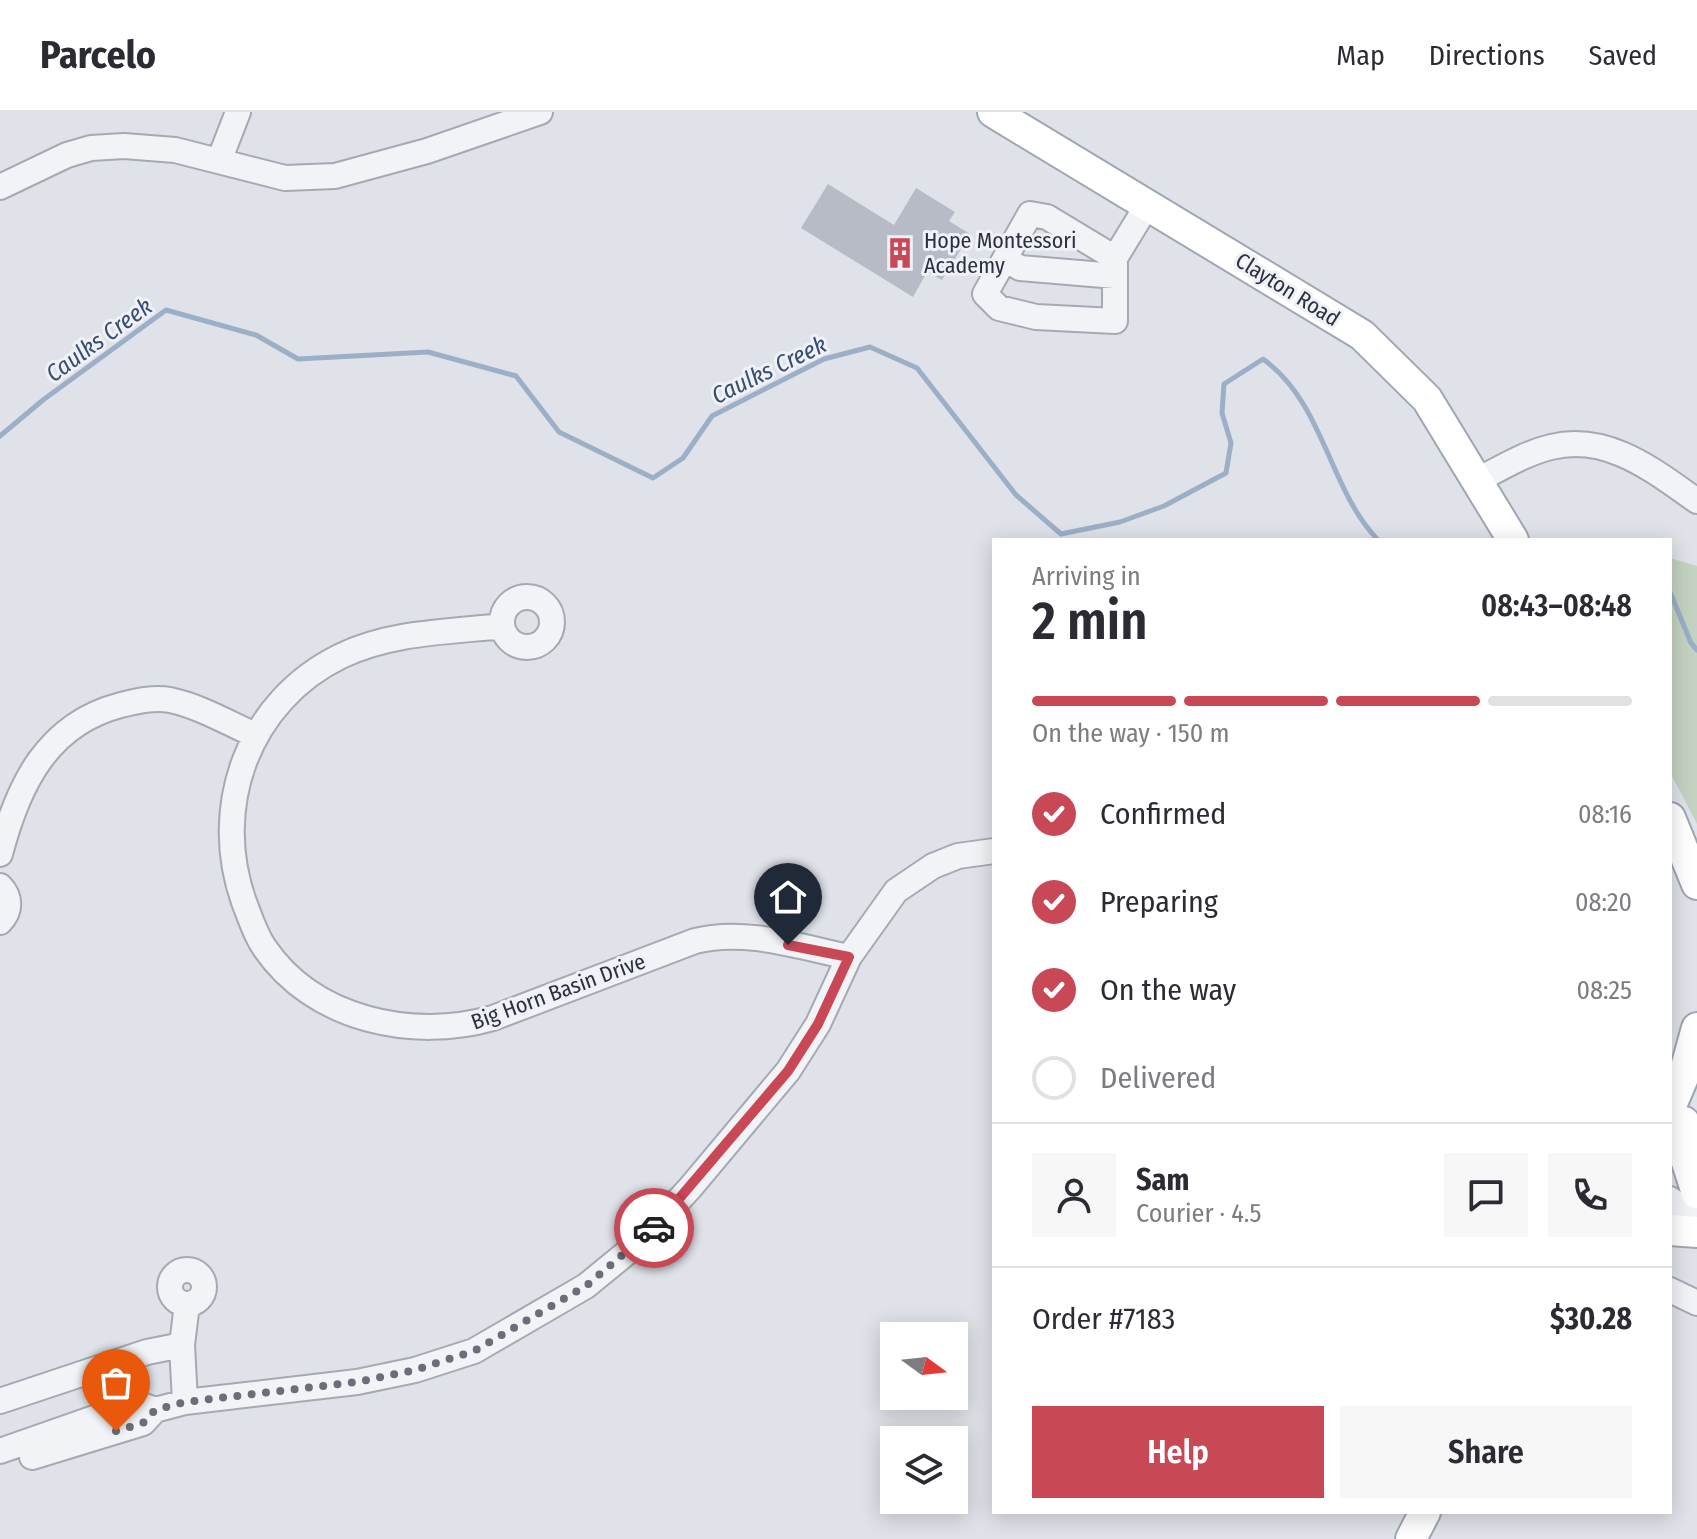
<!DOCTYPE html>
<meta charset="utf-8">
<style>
body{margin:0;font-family:"Fira Sans Condensed",sans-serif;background:#f7f7f7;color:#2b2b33;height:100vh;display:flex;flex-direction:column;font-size:30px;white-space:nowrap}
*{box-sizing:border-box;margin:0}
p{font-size:26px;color:#7c7c81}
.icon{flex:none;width:44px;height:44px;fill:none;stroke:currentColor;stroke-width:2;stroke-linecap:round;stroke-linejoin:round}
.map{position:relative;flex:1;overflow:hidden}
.drawer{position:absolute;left:992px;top:426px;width:680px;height:976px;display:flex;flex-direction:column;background:#fff;border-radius:0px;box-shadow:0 4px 20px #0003}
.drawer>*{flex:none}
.needle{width:52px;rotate:105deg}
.buttons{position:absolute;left:880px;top:1210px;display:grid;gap:16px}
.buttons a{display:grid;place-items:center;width:88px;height:88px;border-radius:0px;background:#fff;box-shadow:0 4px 20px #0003;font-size:40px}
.pin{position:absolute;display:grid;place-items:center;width:68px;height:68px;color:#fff;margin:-82px -34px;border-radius:50% 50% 50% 0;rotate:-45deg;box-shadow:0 0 8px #0007}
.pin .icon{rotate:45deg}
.courier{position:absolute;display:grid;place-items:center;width:80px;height:80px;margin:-40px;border:6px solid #c94856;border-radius:50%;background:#fff;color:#222;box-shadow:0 2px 10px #0007}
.head em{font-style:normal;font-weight:600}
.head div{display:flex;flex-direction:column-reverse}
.head{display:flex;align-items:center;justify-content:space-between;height:136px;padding:0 40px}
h1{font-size:52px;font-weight:600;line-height:60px}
.bar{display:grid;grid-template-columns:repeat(4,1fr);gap:12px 8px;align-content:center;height:96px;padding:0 40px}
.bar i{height:10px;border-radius:6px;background:#e1e1e2}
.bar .on{background:#c94856}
.bar p{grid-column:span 4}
.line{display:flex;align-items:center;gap:20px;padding:0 40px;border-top:2px solid #e1e1e2}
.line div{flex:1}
.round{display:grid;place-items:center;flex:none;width:84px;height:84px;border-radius:0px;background:#f7f7f7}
ol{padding:0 40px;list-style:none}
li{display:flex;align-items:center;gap:24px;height:88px}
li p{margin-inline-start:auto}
li .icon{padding:8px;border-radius:50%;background:#c94856;color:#fff;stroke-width:4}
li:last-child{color:#7c7c81}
li i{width:44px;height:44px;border:4px solid #e1e1e2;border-radius:50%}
.primary-button{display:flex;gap:16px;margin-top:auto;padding:16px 40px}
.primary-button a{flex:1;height:92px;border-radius:0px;background:#c94856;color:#fff;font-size:32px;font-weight:600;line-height:92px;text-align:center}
.primary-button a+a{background:#f7f7f7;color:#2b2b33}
header{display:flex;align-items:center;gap:48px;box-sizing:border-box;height:112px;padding:0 40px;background:#fff;border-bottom:2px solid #e1e1e2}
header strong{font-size:38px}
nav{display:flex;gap:44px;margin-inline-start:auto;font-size:28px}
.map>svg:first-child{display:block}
.green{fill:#c4d2c1}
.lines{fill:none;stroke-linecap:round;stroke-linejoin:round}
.stream{stroke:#9bafc7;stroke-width:5}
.building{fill:#b7bbc5}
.minor-casing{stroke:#a5a9b2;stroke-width:28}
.major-casing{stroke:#9fa6b3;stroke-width:34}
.minor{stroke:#f2f3f6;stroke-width:24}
.major{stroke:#fff;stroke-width:30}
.done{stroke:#696e7a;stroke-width:8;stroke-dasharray:0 14.4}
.route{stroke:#c94856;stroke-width:10}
.labels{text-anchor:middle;stroke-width:6;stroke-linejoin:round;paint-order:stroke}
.poi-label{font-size:22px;fill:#29303f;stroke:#eff1f6;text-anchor:start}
.street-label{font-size:22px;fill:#29303f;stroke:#eff1f6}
.water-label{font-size:24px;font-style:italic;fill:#344d71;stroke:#eff1f6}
</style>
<header>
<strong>Parcelo</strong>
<nav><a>Map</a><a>Directions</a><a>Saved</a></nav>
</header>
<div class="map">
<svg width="1697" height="1427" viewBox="0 0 1697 1427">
<rect width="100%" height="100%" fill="#dfe2e8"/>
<!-- green -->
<path class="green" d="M 1670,446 L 1697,454 L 1697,712 L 1670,660 Z"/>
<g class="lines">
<!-- stream -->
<path class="stream" d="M 0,324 L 43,288 L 166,198 L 256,223 L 298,247 L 428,240 L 516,264 L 559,320 L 653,366 L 683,346 L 712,304 L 824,247 L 870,235 L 917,256 L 1016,383 L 1061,422 L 1120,410 L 1164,394 L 1226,361 L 1231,331 L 1222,301 L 1224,272 L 1263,247 C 1325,292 1328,376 1378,428
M 1670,480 L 1691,531 L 1697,538"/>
</g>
<!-- building -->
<path class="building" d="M 828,72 L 894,113 L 916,76 L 955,100 L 949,109 L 970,122 L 942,168 L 927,160 L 913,185 L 801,116 Z"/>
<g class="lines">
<defs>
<path id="minor" d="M 219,49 L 238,0
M 0,75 L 67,43 L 91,36 L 124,34 L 175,38 L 285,66 L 335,64 L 427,39 L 540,0
M 1115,146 L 1115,209 L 1036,205 L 999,196 L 985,182 L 1030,102 L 1047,105 L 1115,146 L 1148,92
M 1005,147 L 1020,156 L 1115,164
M 1478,368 C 1501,356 1526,341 1551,335 C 1608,321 1654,359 1697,389
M502 510a25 25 0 1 1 50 0a25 25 0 1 1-50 0Z
M 502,514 C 448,520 390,520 341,544 C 248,589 210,695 244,790 C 250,805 255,822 264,835 C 313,908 413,929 493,906 L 695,829 C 745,816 800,835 849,845
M 0,742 C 18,673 47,612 121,593 C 137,589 154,585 170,588 C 199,594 228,611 255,623
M 0,774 C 11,785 11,799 0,810
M 1670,1087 L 1697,1106
M170 1175a17 17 0 1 1 34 0a17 17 0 1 1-34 0Z
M 1670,1178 L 1697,1191
M 0,1289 L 147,1240 L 182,1233
M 185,1290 L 182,1233 L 187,1192
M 0,1339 L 137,1291 L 155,1298 L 185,1290 L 357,1270 L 415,1258 L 474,1239 L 586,1174 L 641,1129 L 690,1076 L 788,959 L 818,912 L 849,845 L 896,779 L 933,754 L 958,744 L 994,739
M 32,1345 L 143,1311 L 155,1298"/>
<path id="major" d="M 993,0 L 1362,223 L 1427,287 L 1513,428
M 1670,706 L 1697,772
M 1670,996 L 1684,963 L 1697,916
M 1684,1010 L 1685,1044 L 1697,1081
M 1670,1118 L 1697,1120
M 1411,1427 L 1425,1400"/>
</defs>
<!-- minor casing -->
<use href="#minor" class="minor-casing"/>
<!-- major casing -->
<use href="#major" class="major-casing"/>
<!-- minor -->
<use href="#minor" class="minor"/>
<!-- major -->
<use href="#major" class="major"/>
</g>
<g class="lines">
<!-- done -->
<path class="done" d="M 116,1319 L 143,1311 L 155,1298 L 185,1290 L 357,1270 L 415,1258 L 474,1239 L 586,1174 L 654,1116"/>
<!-- route -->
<path class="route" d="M 654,1116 L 788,959 L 818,912 L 849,845 L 788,833"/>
</g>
<!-- icons -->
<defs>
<symbol id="building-bare" viewBox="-9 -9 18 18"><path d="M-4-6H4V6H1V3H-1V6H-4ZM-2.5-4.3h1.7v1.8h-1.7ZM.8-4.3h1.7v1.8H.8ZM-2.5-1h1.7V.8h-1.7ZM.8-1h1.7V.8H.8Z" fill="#c94856" stroke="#eff1f6" stroke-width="2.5" paint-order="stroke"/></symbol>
</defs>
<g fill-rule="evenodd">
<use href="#building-bare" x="878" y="119" width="44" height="44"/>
</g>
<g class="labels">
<!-- poi labels -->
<g class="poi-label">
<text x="924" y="136">Hope Montessori<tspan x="924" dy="25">Academy</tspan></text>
</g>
<!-- street labels -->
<g class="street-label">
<text transform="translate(1288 177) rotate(32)" y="8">Clayton Road</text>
<text transform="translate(558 879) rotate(-20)" y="8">Big Horn Basin Drive</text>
</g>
<!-- water labels -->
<g class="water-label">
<text transform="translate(99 228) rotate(-36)" y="8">Caulks Creek</text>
<text transform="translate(769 258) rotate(-26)" y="8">Caulks Creek</text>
</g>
</g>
</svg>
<div class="buttons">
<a><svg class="needle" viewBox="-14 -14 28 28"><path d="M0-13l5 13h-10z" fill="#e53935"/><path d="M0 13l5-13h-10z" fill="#7c7c81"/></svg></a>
<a><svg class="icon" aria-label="layers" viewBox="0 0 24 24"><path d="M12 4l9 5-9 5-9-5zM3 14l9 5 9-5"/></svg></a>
</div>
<div class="pin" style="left:116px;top:1319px;background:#ea580c"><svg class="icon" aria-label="bag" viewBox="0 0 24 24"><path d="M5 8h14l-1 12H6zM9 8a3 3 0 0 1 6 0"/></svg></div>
<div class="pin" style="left:788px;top:833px;background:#1f2937"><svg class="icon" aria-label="home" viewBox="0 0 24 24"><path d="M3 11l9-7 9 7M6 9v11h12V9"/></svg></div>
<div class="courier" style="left:654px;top:1116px"><svg class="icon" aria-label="car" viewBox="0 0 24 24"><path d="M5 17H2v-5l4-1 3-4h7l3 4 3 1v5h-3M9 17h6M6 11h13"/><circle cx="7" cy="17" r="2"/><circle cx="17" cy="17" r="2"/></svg></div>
<section class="drawer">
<div class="head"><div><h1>2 min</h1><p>Arriving in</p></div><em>08:43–08:48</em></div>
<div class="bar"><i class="on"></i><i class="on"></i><i class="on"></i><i></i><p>On the way · 150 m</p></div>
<ol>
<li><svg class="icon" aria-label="check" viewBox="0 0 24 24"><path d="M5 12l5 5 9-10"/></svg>Confirmed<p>08:16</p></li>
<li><svg class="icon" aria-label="check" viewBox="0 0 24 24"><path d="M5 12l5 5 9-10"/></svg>Preparing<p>08:20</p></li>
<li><svg class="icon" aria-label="check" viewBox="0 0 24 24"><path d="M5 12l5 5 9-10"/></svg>On the way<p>08:25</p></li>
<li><i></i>Delivered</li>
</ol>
<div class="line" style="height:144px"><a class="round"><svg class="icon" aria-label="person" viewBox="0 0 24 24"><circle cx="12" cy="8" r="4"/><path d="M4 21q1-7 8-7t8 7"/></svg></a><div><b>Sam</b><p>Courier · 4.5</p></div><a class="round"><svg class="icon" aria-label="chat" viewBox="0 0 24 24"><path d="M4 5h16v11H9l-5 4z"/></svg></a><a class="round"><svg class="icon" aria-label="phone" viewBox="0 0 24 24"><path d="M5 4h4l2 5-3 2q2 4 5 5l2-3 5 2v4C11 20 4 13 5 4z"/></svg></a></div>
<div class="line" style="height:104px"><div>Order #7183</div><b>$30.28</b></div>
<div class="primary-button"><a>Help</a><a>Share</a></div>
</section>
</div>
